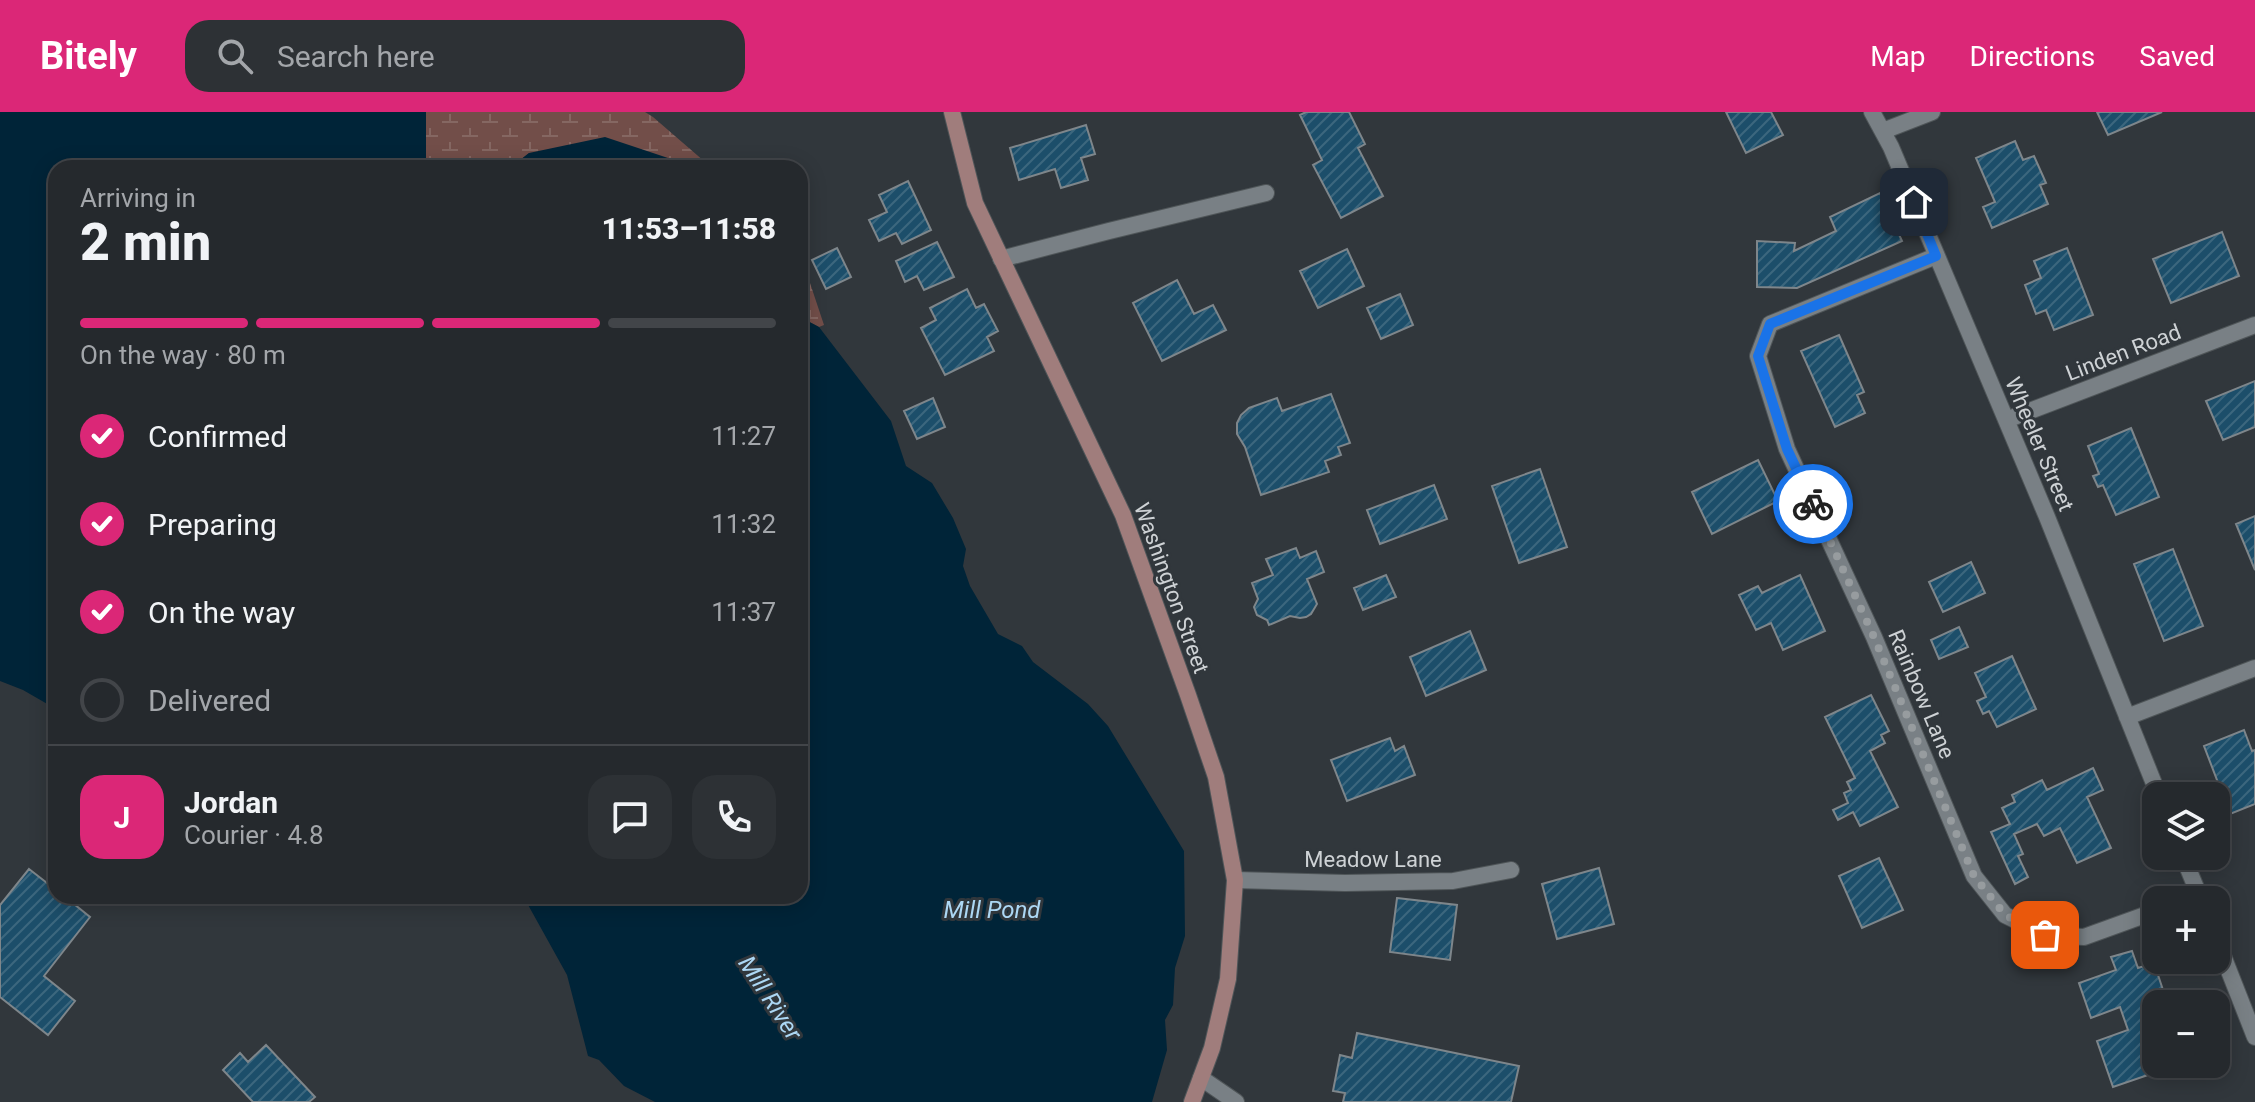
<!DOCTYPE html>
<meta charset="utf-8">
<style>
body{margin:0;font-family:Roboto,sans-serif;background:#2d3135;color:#f1f3f6;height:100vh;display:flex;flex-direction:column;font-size:30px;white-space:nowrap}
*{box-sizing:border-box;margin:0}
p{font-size:26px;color:#a3a6aa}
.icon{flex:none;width:44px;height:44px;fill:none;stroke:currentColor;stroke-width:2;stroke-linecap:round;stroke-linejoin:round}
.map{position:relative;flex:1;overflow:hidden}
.sheet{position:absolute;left:48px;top:48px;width:760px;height:744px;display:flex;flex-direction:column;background:#25292d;border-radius:24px;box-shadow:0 4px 20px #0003,0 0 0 2px #424549}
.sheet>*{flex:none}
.controls{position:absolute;left:2142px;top:670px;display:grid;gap:16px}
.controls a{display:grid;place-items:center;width:88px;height:88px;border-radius:16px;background:#25292d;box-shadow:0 4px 20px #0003,0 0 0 2px #424549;font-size:40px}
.pin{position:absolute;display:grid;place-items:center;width:68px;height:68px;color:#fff;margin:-34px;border-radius:16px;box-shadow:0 4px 12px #0006}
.courier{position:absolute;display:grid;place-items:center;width:80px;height:80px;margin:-40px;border:6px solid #1a73e8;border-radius:50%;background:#fff;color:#222;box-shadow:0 2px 10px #0007}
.summary em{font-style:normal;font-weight:800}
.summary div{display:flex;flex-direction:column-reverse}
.summary{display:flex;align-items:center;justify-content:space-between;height:136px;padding:0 32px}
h1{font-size:52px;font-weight:800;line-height:60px}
.bar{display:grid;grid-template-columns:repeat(4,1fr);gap:12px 8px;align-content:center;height:96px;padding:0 32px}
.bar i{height:10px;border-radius:6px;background:#424549}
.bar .on{background:#db2777}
.bar p{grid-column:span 4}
.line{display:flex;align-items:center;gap:20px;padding:0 32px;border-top:2px solid #424549}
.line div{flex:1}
.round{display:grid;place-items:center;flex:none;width:84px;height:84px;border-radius:24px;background:#2d3135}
ol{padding:0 32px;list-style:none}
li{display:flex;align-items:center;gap:24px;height:88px}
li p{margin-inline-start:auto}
li .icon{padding:8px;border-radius:50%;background:#db2777;color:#fff;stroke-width:4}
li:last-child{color:#a3a6aa}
li i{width:44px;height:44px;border:4px solid #424549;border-radius:50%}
header{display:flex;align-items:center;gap:48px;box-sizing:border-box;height:112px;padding:0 40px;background:#db2777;color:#fff}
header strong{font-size:38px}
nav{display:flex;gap:44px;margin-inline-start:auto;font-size:28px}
.search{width:560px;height:72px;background:#2d3135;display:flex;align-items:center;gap:20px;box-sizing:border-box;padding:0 28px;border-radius:24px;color:#a3a6aa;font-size:30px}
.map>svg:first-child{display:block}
.wetland{fill:url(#wetland-marsh)}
.water{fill:#002438}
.building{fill:url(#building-hatch);stroke:#7e868b;stroke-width:2}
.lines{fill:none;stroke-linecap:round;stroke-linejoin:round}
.lane-casing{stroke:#4f5558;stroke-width:18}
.street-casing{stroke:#4f5558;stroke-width:18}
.secondary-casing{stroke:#4f5558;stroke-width:18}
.lane{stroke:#798085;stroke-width:16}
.street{stroke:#798085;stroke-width:16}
.secondary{stroke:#a07d7c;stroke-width:16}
.done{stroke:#979c9f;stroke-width:8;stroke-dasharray:0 14.4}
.route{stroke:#1a73e8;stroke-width:10}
.labels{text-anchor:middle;stroke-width:6;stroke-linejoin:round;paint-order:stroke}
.street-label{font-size:22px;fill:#ced2d5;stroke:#31373c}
.water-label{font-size:24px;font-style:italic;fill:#acd7f4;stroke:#31373c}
</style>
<header>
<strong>Bitely</strong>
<div class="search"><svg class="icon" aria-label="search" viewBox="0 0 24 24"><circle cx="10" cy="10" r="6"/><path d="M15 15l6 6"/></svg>Search here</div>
<nav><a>Map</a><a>Directions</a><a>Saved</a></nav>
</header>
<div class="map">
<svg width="2255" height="990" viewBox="0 0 2255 990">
<defs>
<pattern id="wetland-marsh" width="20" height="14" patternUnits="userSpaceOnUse" patternTransform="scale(2)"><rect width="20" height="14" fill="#724e49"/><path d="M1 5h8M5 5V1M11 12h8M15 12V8" fill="none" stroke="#856762"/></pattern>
<pattern id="building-hatch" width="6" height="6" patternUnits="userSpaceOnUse" patternTransform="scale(2)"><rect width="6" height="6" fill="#1c4e6a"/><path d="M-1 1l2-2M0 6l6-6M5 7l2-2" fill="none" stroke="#3c677e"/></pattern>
</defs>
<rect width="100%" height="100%" fill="#31373c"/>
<!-- wetland -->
<path class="wetland" d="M 426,0 L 645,0 L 653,5 L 712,56 L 680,56 L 674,48 L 529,41 L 510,56 L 426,56 Z
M 800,141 L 824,213 L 819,215 L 800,205 Z"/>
<!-- water -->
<path class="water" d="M 0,0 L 426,0 L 426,56 L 56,56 L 56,597 L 23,578 L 0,569 Z
M 605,25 L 674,48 L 680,56 L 510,56 L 529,41 Z
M 800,205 L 819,215 L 891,309 L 906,354 L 932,371 L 953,406 L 966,437 L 963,454 L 970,474 L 998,522 L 1022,534 L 1033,550 L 1088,592 L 1108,614 L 1184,739 L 1185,824 L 1175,856 L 1173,893 L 1165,908 L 1167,938 L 1152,990 L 655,990 L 624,974 L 599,948 L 588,944 L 567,863 L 527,791 L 518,784 L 800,784 Z"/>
<!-- building -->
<path class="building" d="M 1306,0 L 1349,0 L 1365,32 L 1358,36 L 1383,84 L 1341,106 L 1313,53 L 1322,48 L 1300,3 Z
M 1726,0 L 1771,0 L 1783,23 L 1746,41 Z
M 2097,0 L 2162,0 L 2108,23 Z
M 1086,13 L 1095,42 L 1081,46 L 1088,68 L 1061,76 L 1055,57 L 1019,68 L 1010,36 Z
M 2015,29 L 2023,48 L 2034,44 L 2046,71 L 2040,73 L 2048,92 L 1992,116 L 1983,95 L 1995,90 L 1976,46 Z
M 908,69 L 931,118 L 902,132 L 896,121 L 879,129 L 869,108 L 887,100 L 879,83 Z
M 1880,81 L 1902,129 L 1797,176 L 1757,175 L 1757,129 L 1795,131 L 1794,139 L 1836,119 L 1830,105 Z
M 2222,120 L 2239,164 L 2171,191 L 2153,147 Z
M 937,130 L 954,165 L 924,178 L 917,164 L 905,170 L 896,149 Z
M 837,136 L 851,165 L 826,177 L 812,148 Z
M 2067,136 L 2093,203 L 2054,218 L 2046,198 L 2036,202 L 2025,173 L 2041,166 L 2034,149 Z
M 1347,137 L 1364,174 L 1318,196 L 1300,159 Z
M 1177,168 L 1194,202 L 1213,193 L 1226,218 L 1162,249 L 1133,191 Z
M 967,177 L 976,196 L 984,192 L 998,219 L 987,225 L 994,239 L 945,263 L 921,216 L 936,208 L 930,196 Z
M 1400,182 L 1413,213 L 1381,227 L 1367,196 Z
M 1839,223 L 1864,280 L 1857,283 L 1865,301 L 1835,315 L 1801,239 Z
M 2255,269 L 2255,315 L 2223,328 L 2206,289 Z
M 1331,282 L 1350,331 L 1338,335 L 1341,343 L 1325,349 L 1329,360 L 1261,383 L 1245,335 L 1237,322 L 1237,311 L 1241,303 L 1249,296 L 1277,286 L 1282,299 Z
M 933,286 L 945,315 L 917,327 L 904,299 Z
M 2131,316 L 2159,385 L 2116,403 L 2103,373 L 2098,375 L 2093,364 L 2099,362 L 2088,334 Z
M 1758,348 L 1778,389 L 1712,422 L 1692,380 Z
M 1540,357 L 1567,435 L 1519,451 L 1492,374 Z
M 1434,373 L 1447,407 L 1380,432 L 1367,398 Z
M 2255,404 L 2255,458 L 2236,412 Z
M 1296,436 L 1300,446 L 1316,439 L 1324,460 L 1307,467 L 1317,492 L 1311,502 L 1306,505 L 1300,506 L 1290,504 L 1269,513 L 1267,508 L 1257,503 L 1254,495 L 1258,487 L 1252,471 L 1273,463 L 1266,447 Z
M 2173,437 L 2203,514 L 2164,529 L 2134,452 Z
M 1971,450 L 1985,481 L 1943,500 L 1929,470 Z
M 1386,463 L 1396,485 L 1363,498 L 1354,476 Z
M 1800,463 L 1825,519 L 1783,538 L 1771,511 L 1756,518 L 1739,483 L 1758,474 L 1762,481 Z
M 1959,515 L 1968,535 L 1939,547 L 1931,528 Z
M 1470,519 L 1486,558 L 1426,584 L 1410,545 Z
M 2012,544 L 2036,597 L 1997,615 L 1989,599 L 1983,602 L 1977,589 L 1986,585 L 1975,561 Z
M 1871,583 L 1889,619 L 1881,623 L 1885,631 L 1870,639 L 1898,695 L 1860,714 L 1853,700 L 1838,708 L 1833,698 L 1848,691 L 1844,681 L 1851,678 L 1847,670 L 1855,666 L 1825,605 Z
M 2244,618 L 2252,639 L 2255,638 L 2255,692 L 2230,702 L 2204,634 Z
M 1390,626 L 1395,639 L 1404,634 L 1415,663 L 1347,689 L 1331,648 Z
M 2093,656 L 2103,678 L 2087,685 L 2111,736 L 2077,751 L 2060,716 L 2044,724 L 2037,712 L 2014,722 L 2023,742 L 2018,744 L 2028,765 L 2015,772 L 1991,720 L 2010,712 L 2002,696 L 2015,690 L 2012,683 L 2042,668 L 2047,678 Z
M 1879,746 L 1903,798 L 1862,816 L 1839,764 Z
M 1599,756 L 1614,812 L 1557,827 L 1542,772 Z
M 29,757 L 56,778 L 56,784 L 64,784 L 90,805 L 44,864 L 75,889 L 48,923 L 0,885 L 0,793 Z
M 1397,786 L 1457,793 L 1450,848 L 1390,840 Z
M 2132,839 L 2138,856 L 2154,851 L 2165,884 L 2156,887 L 2158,892 L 2156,892 L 2156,952 L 2180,952 L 2113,975 L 2097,929 L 2128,918 L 2120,895 L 2091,906 L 2079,871 L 2116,858 L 2111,845 Z
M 1357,921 L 1519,954 L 1511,990 L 1343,990 L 1345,981 L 1333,979 L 1340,943 L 1352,946 Z
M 266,933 L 315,985 L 309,990 L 253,990 L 223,958 L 240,941 L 248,950 Z"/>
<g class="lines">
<defs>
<path id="lane" d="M 1001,147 L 1109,119 L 1266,81
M 1201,966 L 1236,990"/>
<path id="street" d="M 1872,0 L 1891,35 L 2047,405 L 2159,684
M 1883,19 L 1932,0
M 1936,144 L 1770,212 L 1758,244 L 1787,337 L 1874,525 L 1974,764 L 2005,803 L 2045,823 L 2084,825 L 2156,799
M 2006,308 L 2255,213
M 2127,605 L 2255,556
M 2183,744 L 2201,788
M 1235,768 L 1345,771 L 1453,769 L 1511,758
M 2216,826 L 2255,925"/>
<path id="secondary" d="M 952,0 L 975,91 L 1123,403 L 1188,583 L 1216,665 L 1235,768 L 1228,867 L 1212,936 L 1192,990"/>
</defs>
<!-- lane casing -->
<use href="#lane" class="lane-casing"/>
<!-- street casing -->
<use href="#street" class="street-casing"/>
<!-- secondary casing -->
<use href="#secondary" class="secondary-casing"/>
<!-- lane -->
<use href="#lane" class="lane"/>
<!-- street -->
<use href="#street" class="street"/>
<!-- secondary -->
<use href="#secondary" class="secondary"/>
</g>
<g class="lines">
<!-- done -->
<path class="done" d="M 1813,392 L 1874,525 L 1974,764 L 2005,803 L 2045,823"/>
<!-- route -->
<path class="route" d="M 1813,392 L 1787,337 L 1758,244 L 1770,212 L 1936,144 L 1914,90"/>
</g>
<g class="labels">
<!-- street labels -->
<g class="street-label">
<text transform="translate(2123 240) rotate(-21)" y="8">Linden Road</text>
<text transform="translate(2040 332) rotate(67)" y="8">Wheeler Street</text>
<text transform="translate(1172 476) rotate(70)" y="8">Washington Street</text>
<text transform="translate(1922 582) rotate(67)" y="8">Rainbow Lane</text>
<text x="1373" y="755">Meadow Lane</text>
</g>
<!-- water labels -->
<g class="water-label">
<text x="992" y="806">Mill Pond</text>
<text transform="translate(770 886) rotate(57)" y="8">Mill River</text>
</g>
</g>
</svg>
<div class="controls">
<a><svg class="icon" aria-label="layers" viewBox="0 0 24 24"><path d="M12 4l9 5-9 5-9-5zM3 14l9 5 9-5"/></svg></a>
<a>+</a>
<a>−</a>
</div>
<div class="pin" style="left:2045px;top:823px;background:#ea580c"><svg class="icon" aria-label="bag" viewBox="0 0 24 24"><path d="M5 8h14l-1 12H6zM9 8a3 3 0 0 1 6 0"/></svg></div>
<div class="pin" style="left:1914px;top:90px;background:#1f2937"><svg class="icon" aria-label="home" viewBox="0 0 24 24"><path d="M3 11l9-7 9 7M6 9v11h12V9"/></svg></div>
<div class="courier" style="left:1813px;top:392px"><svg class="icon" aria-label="bike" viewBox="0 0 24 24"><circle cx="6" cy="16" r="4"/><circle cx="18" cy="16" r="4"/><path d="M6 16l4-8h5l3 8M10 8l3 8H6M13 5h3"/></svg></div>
<section class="sheet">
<div class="summary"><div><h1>2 min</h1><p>Arriving in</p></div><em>11:53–11:58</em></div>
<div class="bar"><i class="on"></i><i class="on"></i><i class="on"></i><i></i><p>On the way · 80 m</p></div>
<ol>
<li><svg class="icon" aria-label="check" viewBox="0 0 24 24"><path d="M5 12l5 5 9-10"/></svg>Confirmed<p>11:27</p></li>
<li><svg class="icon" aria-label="check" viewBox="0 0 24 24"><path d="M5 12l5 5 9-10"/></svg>Preparing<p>11:32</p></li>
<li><svg class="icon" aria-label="check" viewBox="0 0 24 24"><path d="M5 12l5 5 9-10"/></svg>On the way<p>11:37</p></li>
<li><i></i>Delivered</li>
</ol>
<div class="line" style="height:144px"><b class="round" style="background:#db2777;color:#fff">J</b><div><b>Jordan</b><p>Courier · 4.8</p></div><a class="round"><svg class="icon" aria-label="chat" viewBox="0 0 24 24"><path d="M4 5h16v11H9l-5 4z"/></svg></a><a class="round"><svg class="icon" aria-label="phone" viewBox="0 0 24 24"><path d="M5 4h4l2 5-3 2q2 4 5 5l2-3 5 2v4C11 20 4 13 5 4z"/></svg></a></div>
</section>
</div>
